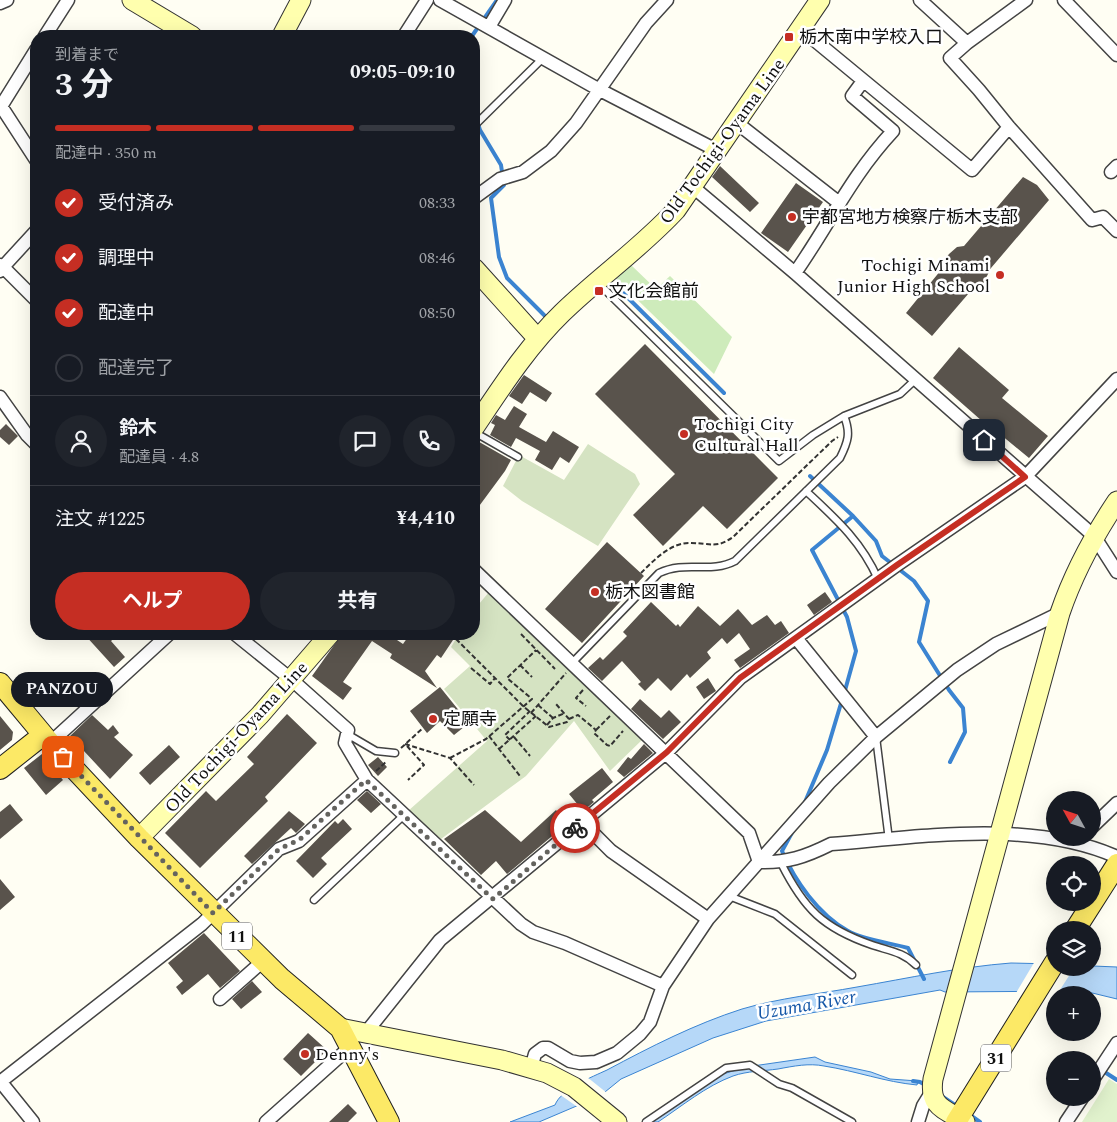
<!DOCTYPE html>
<html lang="ja">
<meta charset="utf-8">
<style>
body{margin:0;font-family:Spectral,"Noto Sans JP",serif;background:#20242c;color:#f1f3f6;height:100vh;display:flex;flex-direction:column;font-size:19px;white-space:nowrap}
*{box-sizing:border-box;margin:0}
p{font-size:16px;color:#9ea1a6}
.icon{flex:none;width:28px;height:28px;fill:none;stroke:currentColor;stroke-width:2;stroke-linecap:round;stroke-linejoin:round}
.map{position:relative;flex:1;overflow:hidden}
.sheet{position:absolute;left:30px;top:30px;width:450px;height:610px;display:flex;flex-direction:column;background:#171b24;border-radius:20px;box-shadow:0 5px 20px #0002}
.sheet>*{flex:none}
.needle{width:32px;rotate:310deg}
.tools{position:absolute;left:1046px;top:791px;display:grid;gap:10px}
.tools a{display:grid;place-items:center;width:55px;height:55px;border-radius:50%;background:#171b24;box-shadow:0 5px 20px #0002;font-size:25px}
.pin{position:absolute;display:grid;place-items:center;width:42px;height:42px;color:#fff;margin:-21px;border-radius:10px;box-shadow:0 2px 8px #0006}
.courier{position:absolute;display:grid;place-items:center;width:50px;height:50px;margin:-25px;border:4px solid #c52e23;border-radius:50%;background:#fff;color:#222;box-shadow:0 1px 6px #0007}
.bubble{position:absolute;height:35px;border-radius:18px;background:#171b24;box-shadow:0 5px 20px #0002;font-size:16px;font-weight:700;line-height:35px;text-align:center}
.overview em{font-style:normal;font-weight:700}
.overview div{display:flex;flex-direction:column-reverse}
.overview{display:flex;align-items:center;justify-content:space-between;height:85px;padding:0 25px}
h1{font-size:32px;font-weight:700;line-height:38px}
.bar{display:grid;grid-template-columns:repeat(4,1fr);gap:8px 5px;align-content:center;height:60px;padding:0 25px}
.bar i{height:6px;border-radius:4px;background:#363941}
.bar .selected{background:#c52e23}
.bar p{grid-column:span 4}
.line{display:flex;align-items:center;gap:12px;padding:0 25px;border-top:1px solid #363941}
.line div{flex:1}
.round{display:grid;place-items:center;flex:none;width:52px;height:52px;border-radius:26px;background:#20242c}
ol{padding:0 25px;list-style:none}
li{display:flex;align-items:center;gap:15px;height:55px}
li p{margin-inline-start:auto}
li .icon{padding:5px;border-radius:50%;background:#c52e23;color:#fff;stroke-width:4}
li:last-child{color:#9ea1a6}
li i{width:28px;height:28px;border:2px solid #363941;border-radius:50%}
.action{display:flex;gap:10px;margin-top:auto;padding:10px 25px}
.action a{flex:1;height:58px;border-radius:30px;background:#c52e23;color:#fff;font-size:20px;font-weight:700;line-height:58px;text-align:center}
.action a+a{background:#20242c;color:#f1f3f6}
.map>svg:first-child{display:block}
.green{fill:#ceebbb}
.cemetery{fill:#d5e3c2}
.pitch{fill:#e1f2cd}
.water{fill:#b6d8f8;stroke:#3b84d1}
.pier{fill:#fffef3}
.lines{fill:none;stroke-linecap:round;stroke-linejoin:round}
.stream{stroke:#3b84d1;stroke-width:4}
.building{fill:#59534c}
.lane-casing{stroke:#434343;stroke-width:9}
.street-casing{stroke:#434343;stroke-width:15}
.secondary-casing{stroke:#323232;stroke-width:21}
.primary-casing{stroke:#212121;stroke-width:22}
.path{stroke:#323232;stroke-width:2;stroke-dasharray:5 2.5;stroke-linecap:butt}
.lane{stroke:#fff;stroke-width:6}
.street{stroke:#fff;stroke-width:12}
.secondary{stroke:#ffffae;stroke-width:19}
.primary{stroke:#fce966;stroke-width:20}
.done{stroke:#64635f;stroke-width:5;stroke-dasharray:0 9}
.route{stroke:#c52e23;stroke-width:6}
.poi-dot{fill:#c52e23;stroke:#fff;stroke-width:2}
.labels{text-anchor:middle;stroke-width:5;stroke-linejoin:round;paint-order:stroke}
.shield{fill:#fff;stroke:#585858;stroke-width:1}
.shield-label{font-size:16px;font-weight:bold;fill:#101010}
.poi-label{font-size:18px;fill:#101010;stroke:#fff;text-anchor:start}
.street-label{font-size:18px;fill:#101010;stroke:#fff}
.water-label{font-size:19px;font-style:italic;fill:#1456a7;stroke:#fff}
</style>
<div class="map">
<svg width="1117" height="1122" viewBox="0 0 1117 1122">
<rect width="100%" height="100%" fill="#fffef3"/>
<!-- green -->
<path class="green" d="M 631,265 L 656,289 L 670,276 L 732,337 L 714,374 L 616,279 Z"/>
<!-- cemetery -->
<path class="cemetery" d="M 588,444 L 635,474 L 640,484 L 598,546 L 522,501 L 503,486 L 519,455 L 564,480 Z
M 489,592 L 644,738 L 610,771 L 574,721 L 526,776 L 441,839 L 408,811 L 487,741 L 444,689 L 470,666 L 451,647 L 456,639 L 455,634 L 474,634 L 474,610 Z"/>
<!-- pitch -->
<path class="pitch" d="M 1109,1079 L 1117,1084 L 1117,1122 L 1082,1122 Z"/>
<!-- water -->
<path class="water" d="M 1011,963 L 1055,964 L 1055,968 L 1092,968 L 1093,966 L 1117,967 L 1117,999 L 1084,991 L 945,992 L 940,990 L 766,1021 L 713,1038 L 621,1079 L 600,1096 L 539,1122 L 510,1122 L 555,1105 C 561,1089 592,1077 607,1070 C 650,1047 695,1024 742,1009 C 779,998 819,994 857,987 C 909,978 959,967 1011,963 Z
M 815,1057 L 825,1062 L 871,1072 L 890,1079 L 918,1081 L 917,1085 C 885,1082 856,1071 824,1066 C 809,1063 794,1066 778,1069 C 764,1071 747,1071 733,1076 C 706,1086 682,1106 658,1122 L 650,1122 L 723,1074 L 746,1067 Z"/>
<!-- pier -->
<path class="pier" d="M 1035,961 L 1055,962 L 1055,968 L 1074,968 L 1058,993 L 1016,993 Z
M 587,1077 L 607,1093 L 579,1108 L 559,1094 Z"/>
<g class="lines">
<!-- stream -->
<path class="stream" d="M 472,36 L 497,0
M 474,111 L 480,130 L 501,165 L 504,185 L 491,198 L 499,257 L 507,278 L 544,315
M 616,286 L 724,393
M 810,476 L 853,516 L 812,550 L 847,617 L 856,651 L 844,694
M 853,516 L 876,541 L 882,556 L 914,581 L 928,601 L 919,642 L 949,690 L 963,708 L 965,732 L 950,762
M 805,802 L 827,750 L 842,700
M 794,829 L 782,851 C 795,881 818,914 848,931 C 863,940 891,943 908,948 L 924,979
M 1102,1073 L 1103,1071 L 1117,1080
M 913,1081 L 920,1082 L 927,1086
M 943,1097 L 958,1107
M 970,1115 L 980,1122"/>
</g>
<!-- building -->
<path class="building" d="M 720,166 L 759,203 L 750,212 L 712,177 Z
M 1023,177 L 1037,185 L 1049,200 L 991,268 L 983,284 L 969,293 L 932,336 L 906,313 L 941,270 L 943,262 L 949,254 L 957,247 L 964,246 Z
M 796,183 L 823,202 L 788,252 L 761,233 Z
M 645,344 L 778,478 L 727,529 L 703,506 L 663,546 L 633,515 L 675,474 L 595,394 Z
M 959,347 L 1009,390 L 1002,398 L 1048,436 L 1029,458 L 983,420 L 982,421 L 933,378 Z
M 524,375 L 552,393 L 546,402 L 530,392 L 522,404 L 509,396 Z
M 514,406 L 527,414 L 519,427 L 546,442 L 553,431 L 579,447 L 569,463 L 560,457 L 552,470 L 535,460 L 540,451 L 516,438 L 511,447 L 490,435 L 495,425 L 491,423 L 496,415 L 505,420 Z
M 6,424 L 18,436 L 9,445 L 0,437 L 0,430 Z
M 474,439 L 511,460 L 505,471 L 474,513 Z
M 607,542 L 644,576 L 582,643 L 545,609 Z
M 825,592 L 832,602 L 814,615 L 807,605 Z
M 651,602 L 676,626 L 678,624 L 680,627 L 698,606 L 720,626 L 738,609 L 752,625 L 767,615 L 775,625 L 781,621 L 789,633 L 740,668 L 734,660 L 750,649 L 739,633 L 727,644 L 722,638 L 707,652 L 711,658 L 690,678 L 687,674 L 671,691 L 658,678 L 645,691 L 638,684 L 641,682 L 622,661 L 602,681 L 588,668 L 600,657 L 603,660 L 627,636 L 623,632 Z
M 84,634 L 119,634 L 111,641 L 125,657 L 114,667 Z
M 342,634 L 388,634 L 403,644 L 410,634 L 444,634 L 453,640 L 441,658 L 437,655 L 425,671 L 437,688 L 390,658 L 392,654 L 372,641 L 343,682 L 352,688 L 343,700 L 312,676 Z
M 708,678 L 716,691 L 704,699 L 696,687 Z
M 440,687 L 469,723 L 454,735 L 440,721 L 427,733 L 410,711 Z
M 640,699 L 661,718 L 669,710 L 681,722 L 663,739 L 631,709 Z
M 287,714 L 317,743 L 265,797 L 268,801 L 200,868 L 165,833 L 206,791 L 216,801 L 254,764 L 247,757 Z
M 92,715 L 108,730 L 113,725 L 119,733 L 114,737 L 133,755 L 110,779 L 70,736 Z
M 0,716 L 13,732 L 12,740 L 0,750 Z
M 644,744 L 653,753 L 624,777 L 617,771 L 628,757 L 631,759 Z
M 169,745 L 180,757 L 150,785 L 139,773 Z
M 42,754 L 63,780 L 46,795 L 24,768 Z
M 378,757 L 387,767 L 378,776 L 368,765 Z
M 602,768 L 613,782 L 592,800 L 594,802 L 583,811 L 569,794 Z
M 367,791 L 381,804 L 371,813 L 357,800 Z
M 10,804 L 23,820 L 0,839 L 0,812 Z
M 485,810 L 521,842 L 556,810 L 563,818 L 555,829 L 557,832 L 507,874 L 496,861 L 481,875 L 444,839 Z
M 289,811 L 305,824 L 296,833 L 291,828 L 252,864 L 244,856 Z
M 343,819 L 352,829 L 321,858 L 327,864 L 313,878 L 296,861 L 335,821 L 338,824 Z
M 0,879 L 15,897 L 0,910 Z
M 204,933 L 240,971 L 220,988 L 208,974 L 182,995 L 176,987 L 183,981 L 168,963 Z
M 252,981 L 262,992 L 241,1009 L 232,999 Z
M 308,1033 L 327,1050 L 301,1076 L 283,1059 Z
M 348,1104 L 357,1113 L 348,1122 L 329,1122 Z"/>
<g class="lines">
<defs>
<path id="lane" d="M 474,126 L 543,58
M 598,283 L 779,461 L 813,435 L 844,416
M 474,432 L 518,457
M 806,491 C 836,519 861,541 878,579
M 572,663 L 659,573 C 686,560 710,574 735,561 L 840,458 C 848,442 851,433 844,416 L 900,394 L 915,380
M 347,734 L 376,751 L 395,753
M 876,737 L 889,840
M 781,863 C 804,909 823,928 872,945 C 890,951 903,952 916,965
M 729,896 L 775,914 L 852,975
M 314,900 L 403,816
M 646,1122 L 726,1068 L 750,1065 L 779,1084 L 792,1088 L 852,1122"/>
<path id="street" d="M 440,0 L 598,89 L 718,151
M 920,0 L 967,43
M 1026,0 L 967,43 L 950,58 L 979,90 L 1009,127 L 1092,220 L 1103,217 L 1117,231
M 1064,0 L 1117,55
M 0,3 L 7,0
M 489,27 L 505,0
M 801,29 L 972,170 L 1009,127
M 45,36 L 68,0
M 404,36 L 427,0
M 1,106 L 36,160
M 0,108 L 36,50
M 737,123 L 838,202
M 1111,172 L 1117,166
M 693,187 L 795,273 L 1094,536 L 1117,572
M 474,198 L 500,179 L 523,172 L 551,151 L 576,123 L 646,23 L 667,0
M 0,265 L 3,267 L 36,231
M 0,271 L 3,267 L 36,300
M 795,273 C 830,223 851,176 893,131 L 852,96 L 863,81
M 0,397 L 27,435 L 36,444
M 474,570 L 749,833 L 759,862 C 787,863 805,857 831,844 C 921,837 1032,819 1117,857
M 235,634 L 292,680 L 348,730 L 345,743 L 367,780 L 521,924 L 533,932 L 565,943 L 663,986
M 796,638 L 876,737
M 50,743 L 169,634
M 582,822 L 611,851 L 708,919
M 1092,827 L 1117,803
M 220,999 L 263,961
M 364,1035 L 440,940 L 667,752 L 740,678 L 897,565 L 1025,477 L 1117,379
M 531,1068 L 535,1054 L 543,1048 L 548,1048 L 570,1061 L 580,1063 L 596,1062 L 617,1053 L 640,1034 L 650,1022 L 663,986 L 708,919 L 829,783 L 876,737 L 957,670 L 996,644 L 1060,613
M 0,1081 L 33,1122
M 1092,1081 L 1117,1043
M 0,1082 L 202,924 L 279,849 L 299,841 L 367,780
M 266,1122 L 349,1048
M 918,1122 L 923,1106 L 931,1093
M 1066,1122 L 1082,1098"/>
<path id="secondary" d="M 132,0 L 192,36
M 282,36 L 301,0
M 474,268 L 538,339
M 474,428 C 501,388 527,347 562,313 C 599,277 641,248 676,210 L 820,0
M 139,838 L 260,715 L 330,634
M 340,1028 L 502,1060 L 547,1073 L 574,1087 L 617,1122
M 965,1122 C 943,1108 929,1107 933,1079 L 1060,613 C 1074,572 1093,537 1117,501"/>
<path id="primary" d="M 0,683 L 50,743 L 139,838 L 282,979 L 340,1028 L 389,1122
M 0,769 L 43,735
M 1075,930 L 1117,864
M 956,1122 L 1055,962"/>
</defs>
<!-- lane casing -->
<use href="#lane" class="lane-casing"/>
<!-- street casing -->
<use href="#street" class="street-casing"/>
<!-- secondary casing -->
<use href="#secondary" class="secondary-casing"/>
<!-- primary casing -->
<use href="#primary" class="primary-casing"/>
<!-- path -->
<path class="path" d="M 641,573 C 654,560 671,542 691,543 C 711,543 716,549 733,537 L 832,441 L 838,437
M 521,634 L 555,669
M 456,639 L 524,707 L 549,727 L 567,722 L 569,719 L 556,704
M 520,665 L 532,677
M 471,668 L 490,684 L 495,678
M 583,690 L 576,698 L 586,706
M 538,705 L 553,718
M 531,713 L 566,673
M 569,719 L 578,715 L 596,730 L 594,733 L 607,745 L 610,746 L 623,731
M 547,725 L 553,718 L 565,713
M 596,730 L 610,716
M 489,736 L 520,776
M 514,737 L 530,756
M 510,740 L 505,735 L 530,711
M 405,744 L 450,758 L 474,785
M 407,746 L 424,765 L 408,780
M 401,748 L 423,728
M 499,749 L 536,716
M 450,758 L 486,739 L 532,699 L 507,678 L 536,650
M 376,771 L 387,761"/>
<!-- lane -->
<use href="#lane" class="lane"/>
<!-- street -->
<use href="#street" class="street"/>
<!-- secondary -->
<use href="#secondary" class="secondary"/>
<!-- primary -->
<use href="#primary" class="primary"/>
</g>
<g class="lines">
<!-- done -->
<path class="done" d="M 63,757 L 213,913 L 279,849 L 299,840 L 366,780 L 493,899 L 575,828"/>
<!-- route -->
<path class="route" d="M 575,828 L 667,752 L 740,678 L 897,565 L 1025,477 L 984,440"/>
</g>
<!-- markers -->
<g class="poi-dot">
<rect x="784" y="32" width="10" height="10" rx="2.5"/>
<circle cx="792" cy="217" r="5"/>
<circle cx="1000" cy="275" r="5"/>
<rect x="594" y="286" width="10" height="10" rx="2.5"/>
<circle cx="684" cy="434" r="5"/>
<circle cx="595" cy="592" r="5"/>
<circle cx="433" cy="719" r="5"/>
<circle cx="305" cy="1054" r="5"/>
</g>
<g class="labels">
<!-- shield labels -->
<g class="shield">
<rect x="222" y="922.5" width="30" height="27" rx="4"/>
<rect x="981" y="1044.5" width="30" height="27" rx="4"/>
</g>
<g class="shield-label">
<text x="237" y="942">11</text>
<text x="996" y="1064">31</text>
</g>
<!-- poi labels -->
<g class="poi-label">
<text x="799" y="43">栃木南中学校入口</text>
<text x="802" y="223">宇都宮地方検察庁栃木支部</text>
<text x="990" y="271" text-anchor="end">Tochigi Minami<tspan x="990" dy="21">Junior High School</tspan></text>
<text x="609" y="297">文化会館前</text>
<text x="694" y="430">Tochigi City<tspan x="694" dy="21">Cultural Hall</tspan></text>
<text x="605" y="598">栃木図書館</text>
<text x="443" y="725">定願寺</text>
<text x="315" y="1060">Denny's</text>
</g>
<!-- street labels -->
<g class="street-label">
<text transform="translate(722 141) rotate(-54)" y="6">Old Tochigi-Oyama Line</text>
<text transform="translate(236 737) rotate(-47)" y="6">Old Tochigi-Oyama Line</text>
</g>
<!-- water labels -->
<g class="water-label">
<text transform="translate(806 1004) rotate(-10)" y="7">Uzuma River</text>
</g>
</g>
</svg>
<div class="tools">
<a><svg class="needle" viewBox="-14 -14 28 28"><path d="M0-13l5 13h-10z" fill="#e53935"/><path d="M0 13l5-13h-10z" fill="#9ea1a6"/></svg></a>
<a><svg class="icon" aria-label="locate" viewBox="0 0 24 24"><circle cx="12" cy="12" r="6"/><path d="M12 2v4M12 18v4M2 12h4M18 12h4"/></svg></a>
<a><svg class="icon" aria-label="layers" viewBox="0 0 24 24"><path d="M12 4l9 5-9 5-9-5zM3 14l9 5 9-5"/></svg></a>
<a>+</a>
<a>−</a>
</div>
<div class="pin" style="left:63px;top:757px;background:#ea580c"><svg class="icon" aria-label="bag" viewBox="0 0 24 24"><path d="M5 8h14l-1 12H6zM9 8a3 3 0 0 1 6 0"/></svg></div>
<div class="pin" style="left:984px;top:440px;background:#1f2937"><svg class="icon" aria-label="home" viewBox="0 0 24 24"><path d="M3 11l9-7 9 7M6 9v11h12V9"/></svg></div>
<div class="courier" style="left:575px;top:828px"><svg class="icon" aria-label="bike" viewBox="0 0 24 24"><circle cx="6" cy="16" r="4"/><circle cx="18" cy="16" r="4"/><path d="M6 16l4-8h5l3 8M10 8l3 8H6M13 5h3"/></svg></div>
<div class="bubble" style="left:11px;top:672px;width:102px">PANZOU</div>
<section class="sheet">
<div class="overview"><div><h1>3 分</h1><p>到着まで</p></div><em>09:05–09:10</em></div>
<div class="bar"><i class="selected"></i><i class="selected"></i><i class="selected"></i><i></i><p>配達中 · 350 m</p></div>
<ol>
<li><svg class="icon" aria-label="check" viewBox="0 0 24 24"><path d="M5 12l5 5 9-10"/></svg>受付済み<p>08:33</p></li>
<li><svg class="icon" aria-label="check" viewBox="0 0 24 24"><path d="M5 12l5 5 9-10"/></svg>調理中<p>08:46</p></li>
<li><svg class="icon" aria-label="check" viewBox="0 0 24 24"><path d="M5 12l5 5 9-10"/></svg>配達中<p>08:50</p></li>
<li><i></i>配達完了</li>
</ol>
<div class="line" style="height:90px"><a class="round"><svg class="icon" aria-label="person" viewBox="0 0 24 24"><circle cx="12" cy="8" r="4"/><path d="M4 21q1-7 8-7t8 7"/></svg></a><div><b>鈴木</b><p>配達員 · 4.8</p></div><a class="round"><svg class="icon" aria-label="chat" viewBox="0 0 24 24"><path d="M4 5h16v11H9l-5 4z"/></svg></a><a class="round"><svg class="icon" aria-label="phone" viewBox="0 0 24 24"><path d="M5 4h4l2 5-3 2q2 4 5 5l2-3 5 2v4C11 20 4 13 5 4z"/></svg></a></div>
<div class="line" style="height:65px"><div>注文 #1225</div><b>¥4,410</b></div>
<div class="action"><a>ヘルプ</a><a>共有</a></div>
</section>
</div>
